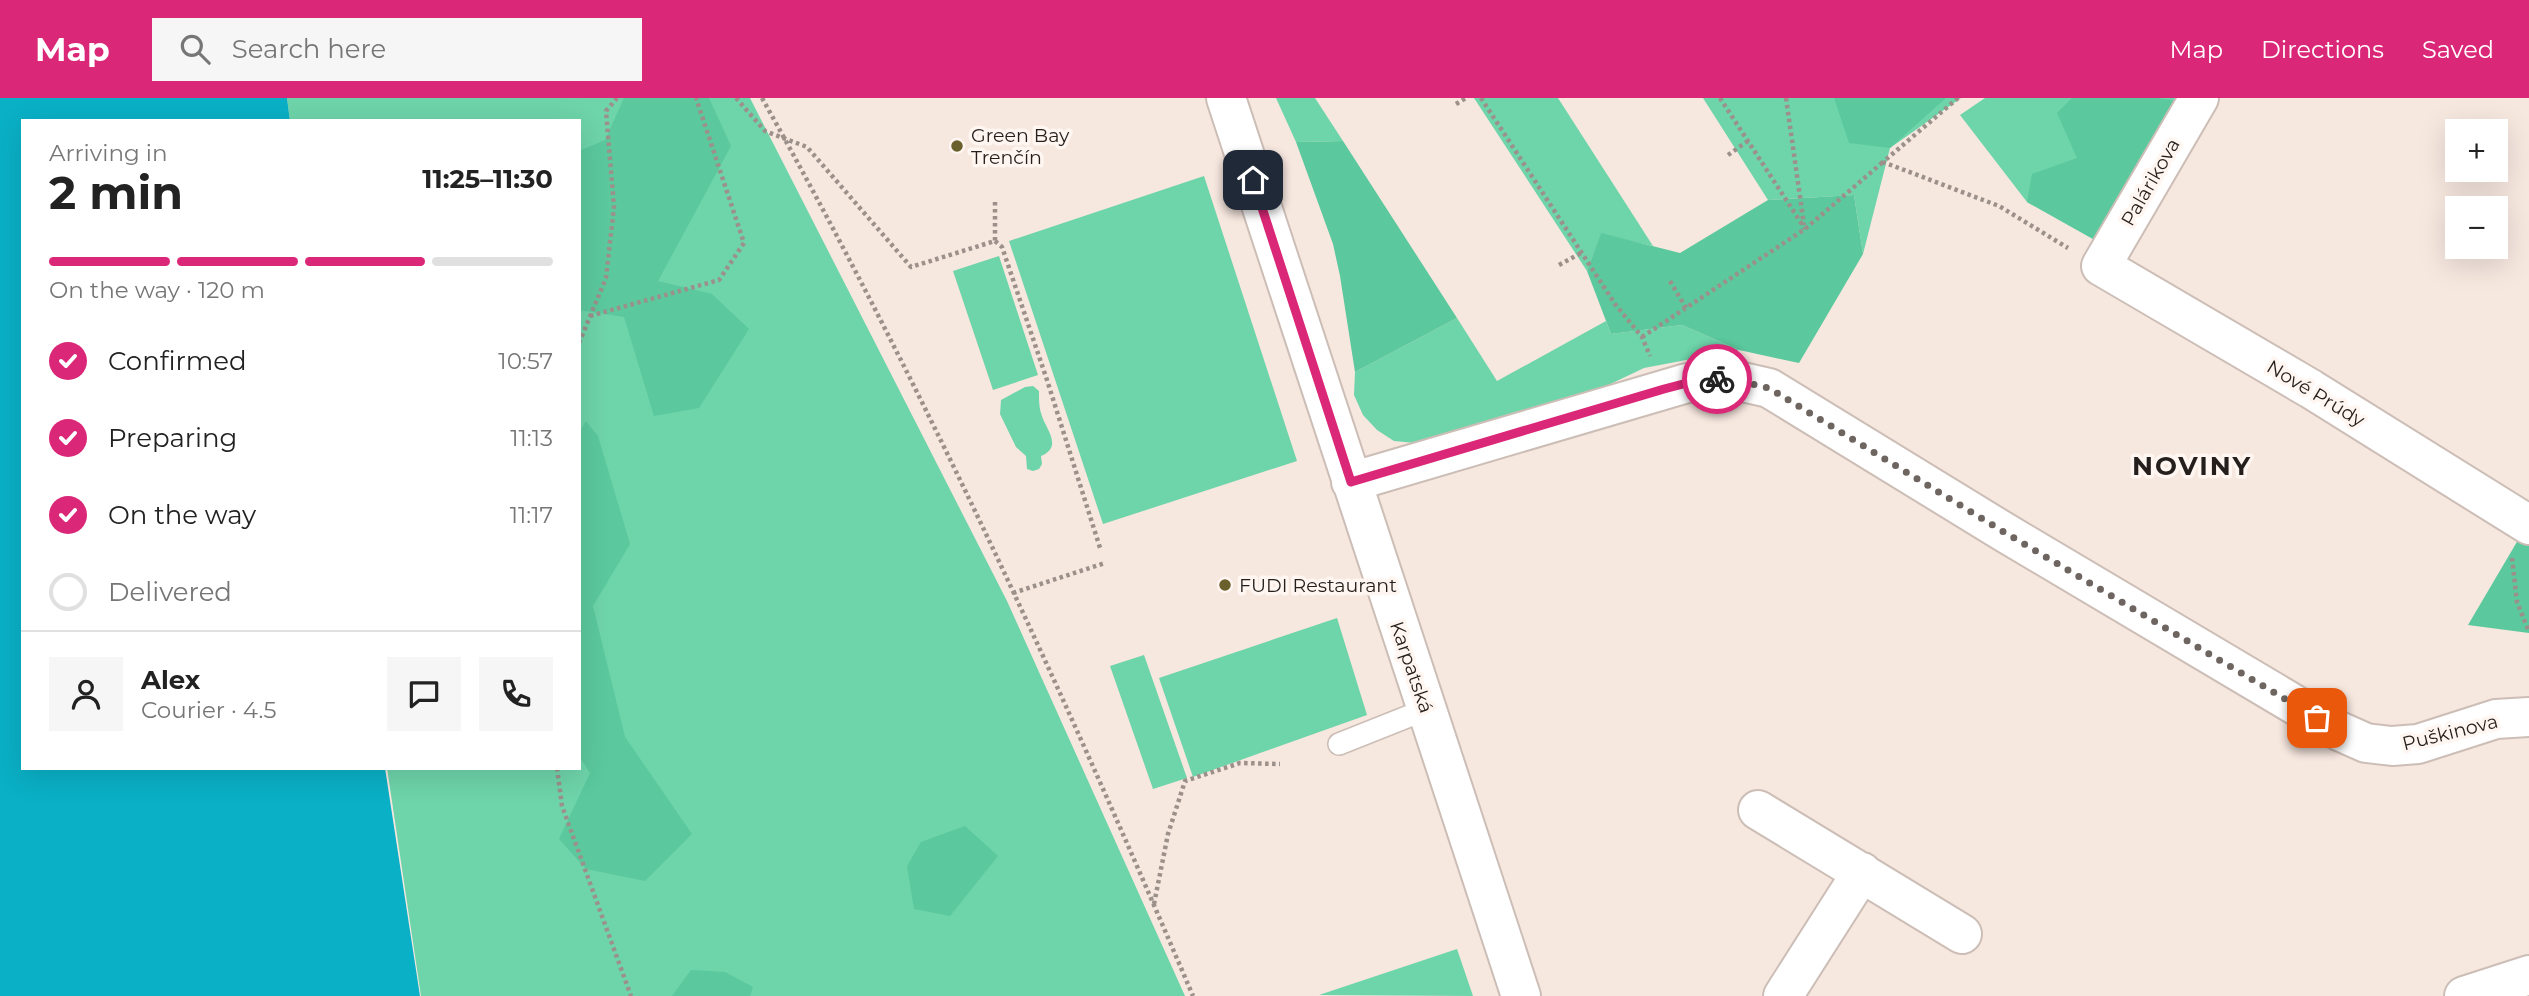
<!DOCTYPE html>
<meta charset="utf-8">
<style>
body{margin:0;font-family:Montserrat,sans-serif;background:#f6f6f6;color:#222;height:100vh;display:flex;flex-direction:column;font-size:26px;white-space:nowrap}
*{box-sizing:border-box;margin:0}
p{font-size:23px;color:#767676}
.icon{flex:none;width:38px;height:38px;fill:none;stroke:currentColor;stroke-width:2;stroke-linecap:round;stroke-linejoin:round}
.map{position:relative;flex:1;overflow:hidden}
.drawer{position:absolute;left:21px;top:21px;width:560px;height:651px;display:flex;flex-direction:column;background:#fff;border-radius:0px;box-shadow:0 7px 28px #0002}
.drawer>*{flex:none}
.buttons{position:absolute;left:2445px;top:21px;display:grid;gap:14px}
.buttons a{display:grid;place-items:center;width:63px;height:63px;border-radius:0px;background:#fff;box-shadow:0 7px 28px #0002;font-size:35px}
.pin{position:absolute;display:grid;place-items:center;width:60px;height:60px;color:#fff;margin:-30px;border-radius:14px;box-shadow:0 4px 10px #0006}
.courier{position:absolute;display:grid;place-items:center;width:70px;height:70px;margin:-35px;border:5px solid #db2777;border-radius:50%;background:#fff;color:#222;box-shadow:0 2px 9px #0007}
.overview em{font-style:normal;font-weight:700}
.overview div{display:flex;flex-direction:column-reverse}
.overview{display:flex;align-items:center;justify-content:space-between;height:119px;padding:0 28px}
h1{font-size:46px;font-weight:700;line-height:52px}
.bar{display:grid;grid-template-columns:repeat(4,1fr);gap:10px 7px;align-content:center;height:84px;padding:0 28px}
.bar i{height:9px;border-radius:5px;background:#e0e0e0}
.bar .current{background:#db2777}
.bar p{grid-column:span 4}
.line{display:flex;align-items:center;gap:18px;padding:0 28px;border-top:2px solid #e0e0e0}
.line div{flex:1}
.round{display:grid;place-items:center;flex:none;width:74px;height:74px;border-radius:0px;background:#f6f6f6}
ol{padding:0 28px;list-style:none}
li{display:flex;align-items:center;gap:21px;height:77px}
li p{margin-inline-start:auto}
li .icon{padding:7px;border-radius:50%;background:#db2777;color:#fff;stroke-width:4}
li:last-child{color:#767676}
li i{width:38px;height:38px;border:4px solid #e0e0e0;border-radius:50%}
header{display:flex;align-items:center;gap:42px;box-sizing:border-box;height:98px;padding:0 35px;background:#db2777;color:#fff}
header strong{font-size:33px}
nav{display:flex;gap:38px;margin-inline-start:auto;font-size:24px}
.search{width:490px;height:63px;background:#f6f6f6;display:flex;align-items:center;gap:18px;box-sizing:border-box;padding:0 24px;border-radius:0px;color:#767676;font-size:26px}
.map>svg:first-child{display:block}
.green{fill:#6ed4aa}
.forest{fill:#5bc89d}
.water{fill:#0ab0c6}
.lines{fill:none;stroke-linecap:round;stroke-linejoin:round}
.service-casing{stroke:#ccbeb6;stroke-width:24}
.minor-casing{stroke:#ccbeb6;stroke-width:42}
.path{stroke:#9b908a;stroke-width:4.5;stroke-dasharray:3.5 3.5;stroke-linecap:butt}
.service{stroke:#fff;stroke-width:21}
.minor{stroke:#fff;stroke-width:38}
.done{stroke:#6e6560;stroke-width:7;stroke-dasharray:0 12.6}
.route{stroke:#db2777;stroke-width:9}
.poi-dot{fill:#6a602c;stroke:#fff6f1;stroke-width:2.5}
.labels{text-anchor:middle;stroke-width:7;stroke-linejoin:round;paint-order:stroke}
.poi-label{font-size:19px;fill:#241f1c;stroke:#fff6f1;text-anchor:start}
.street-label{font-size:19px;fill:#241f1c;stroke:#fff6f1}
.district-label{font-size:26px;font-weight:bold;letter-spacing:2px;fill:#241f1c;stroke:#fff6f1}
</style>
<header>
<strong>Map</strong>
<div class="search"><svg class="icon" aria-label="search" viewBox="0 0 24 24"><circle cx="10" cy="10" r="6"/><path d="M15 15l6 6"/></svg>Search here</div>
<nav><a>Map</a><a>Directions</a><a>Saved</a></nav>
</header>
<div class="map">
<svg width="2529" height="898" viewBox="0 0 2529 898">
<rect width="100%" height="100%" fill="#f6e7df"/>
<!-- green -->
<path class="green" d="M 287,0 L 750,0 L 1007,503 L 1185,898 L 421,898 L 387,670 L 579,670 L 579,23 L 290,23 Z
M 1276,0 L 1315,0 L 1343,43 L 1296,44 Z
M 1474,0 L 1558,0 L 1653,148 L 1601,136 L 1587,173 Z
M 1703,0 L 1961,0 L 1890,50 L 1863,156 L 1854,97 L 1768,102 Z
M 1985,0 L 2184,0 L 2102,146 L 2027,104 L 1960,17 Z
M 1204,78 L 1297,363 L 1103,426 L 1009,143 Z
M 999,158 L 1038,277 L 993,292 L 953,173 Z
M 1457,220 L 1497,283 L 1606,223 L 1611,236 L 1682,227 L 1739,252 L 1644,270 L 1579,301 L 1415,345 L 1394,343 L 1377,332 L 1363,317 L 1354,297 L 1355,274 Z
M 1033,288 L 1039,293 C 1039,300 1039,309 1041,315 C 1045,331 1064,348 1041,358 L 1042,366 L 1039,371 L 1033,373 L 1027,371 L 1026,358 L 1016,349 L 1000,316 L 1001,302 L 1025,289 Z
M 1337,520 L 1367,617 L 1193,679 L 1159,580 Z
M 1144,557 L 1187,680 L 1153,691 L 1110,568 Z
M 1457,851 L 1473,898 L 1319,897 Z"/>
<!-- forest -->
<path class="forest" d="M 624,0 L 709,0 L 731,48 L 658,183 L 712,196 L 749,231 L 699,310 L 654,318 L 624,219 L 579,212 L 579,53 L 605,42 Z
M 1834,0 L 1946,0 L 1890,50 L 1849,45 Z
M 2072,0 L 2157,0 L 2182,4 L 2102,146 L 2027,104 L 2032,76 L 2077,60 L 2057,15 Z
M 1343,43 L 1457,220 L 1355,274 L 1340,178 L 1333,146 L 1296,44 Z
M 1854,97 L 1863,156 L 1799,265 L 1739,252 L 1682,227 L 1611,236 L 1587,173 L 1601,135 L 1680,155 L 1768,102 Z
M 586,323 L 598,338 L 630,446 L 593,508 L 625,639 L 692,736 L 645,783 L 586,771 L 559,741 L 590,675 L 579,658 L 579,335 Z
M 2521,437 L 2529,442 L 2529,535 L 2468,527 Z
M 965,728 L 998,758 L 950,818 L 914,811 L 907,768 L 921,744 Z
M 691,872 L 725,874 L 753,889 L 750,898 L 672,898 Z"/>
<!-- water -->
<path class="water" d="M 0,0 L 287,0 L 290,23 L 23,23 L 23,670 L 385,670 L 420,898 L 0,898 Z"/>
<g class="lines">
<defs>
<path id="service" d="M 1339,646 L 1427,611"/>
<path id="minor" d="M 1226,0 L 1521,898
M 2199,0 L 2101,168 L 2311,291 L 2529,427
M 1351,384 L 1687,285 L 1725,280 L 1769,290 L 2004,434 L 2339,633 L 2366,645 L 2392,648 L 2418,646 L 2496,621 L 2529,619
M 1758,712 L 1962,836
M 1783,898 L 1862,774
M 2464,898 L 2529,877"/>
</defs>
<!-- service casing -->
<use href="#service" class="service-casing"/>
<!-- minor casing -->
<use href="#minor" class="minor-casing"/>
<!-- path -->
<path class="path" d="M 736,0 L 765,33 L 807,49 L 911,169 L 995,143 L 995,101
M 762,0 C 924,290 1063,593 1193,898
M 1481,0 L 1615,206 L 1642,239 L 1650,258
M 1720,0 L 1805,131
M 1786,0 L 1804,127
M 1958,0 L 1883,64 L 1999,108 L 2068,150
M 1456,6 L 1466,0
M 1728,57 L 1748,43
M 995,143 L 1002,149 L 1047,282 L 1101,453
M 1559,167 L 1581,155
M 1670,183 L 1686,210
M 590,218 L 719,182 L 744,145 L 696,0
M 1642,239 L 1805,131 L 1883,64
M 579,245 L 606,180 L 614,109 L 606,13 L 617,0
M 2512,460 L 2517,504 L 2529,534
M 1013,495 L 1105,465
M 557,670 L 562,708 L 631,898
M 1154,806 L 1168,736 L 1185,683 L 1240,665 L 1280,666"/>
<!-- service -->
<use href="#service" class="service"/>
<!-- minor -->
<use href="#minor" class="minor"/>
</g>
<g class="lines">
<!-- done -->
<path class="done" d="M 1717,281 L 1725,280 L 1769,290 L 2004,434 L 2317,620"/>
<!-- route -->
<path class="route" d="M 1253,82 L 1351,384 L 1664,291 L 1687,285 L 1717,281"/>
</g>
<!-- markers -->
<g class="poi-dot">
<circle cx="957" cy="48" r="7"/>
<circle cx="1225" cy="487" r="7"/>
</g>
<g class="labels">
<!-- poi labels -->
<g class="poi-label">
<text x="971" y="44">Green Bay<tspan x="971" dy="22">Trenčín</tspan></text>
<text x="1239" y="494">FUDI Restaurant</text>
</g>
<!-- street labels -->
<g class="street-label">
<text transform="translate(2150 84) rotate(-60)" y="7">Palárikova</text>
<text transform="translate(2316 295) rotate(31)" y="7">Nové Prúdy</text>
<text transform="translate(1412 569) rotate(71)" y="7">Karpatská</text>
<text transform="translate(2450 634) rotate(-14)" y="7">Puškinova</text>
</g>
<!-- district labels -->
<g class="district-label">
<text x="2192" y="377">NOVINY</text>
</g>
</g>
</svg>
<div class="buttons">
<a>+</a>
<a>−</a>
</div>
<div class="pin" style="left:2317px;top:620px;background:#ea580c"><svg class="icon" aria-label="bag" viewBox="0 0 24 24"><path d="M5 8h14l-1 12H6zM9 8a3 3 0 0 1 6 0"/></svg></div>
<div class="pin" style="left:1253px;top:82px;background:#1f2937"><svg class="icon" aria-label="home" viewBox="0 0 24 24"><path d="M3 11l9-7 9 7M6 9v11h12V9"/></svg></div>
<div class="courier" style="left:1717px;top:281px"><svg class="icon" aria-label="bike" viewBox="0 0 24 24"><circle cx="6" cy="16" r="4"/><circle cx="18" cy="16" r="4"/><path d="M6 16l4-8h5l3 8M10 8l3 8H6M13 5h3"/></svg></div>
<section class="drawer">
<div class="overview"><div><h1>2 min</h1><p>Arriving in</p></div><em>11:25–11:30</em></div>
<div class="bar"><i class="current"></i><i class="current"></i><i class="current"></i><i></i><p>On the way · 120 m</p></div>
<ol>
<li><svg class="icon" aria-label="check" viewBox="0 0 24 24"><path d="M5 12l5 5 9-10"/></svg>Confirmed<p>10:57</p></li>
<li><svg class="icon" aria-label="check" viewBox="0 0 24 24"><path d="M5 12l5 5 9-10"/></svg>Preparing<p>11:13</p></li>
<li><svg class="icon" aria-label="check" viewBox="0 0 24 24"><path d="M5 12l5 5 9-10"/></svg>On the way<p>11:17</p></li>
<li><i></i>Delivered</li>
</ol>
<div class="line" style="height:126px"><a class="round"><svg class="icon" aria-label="person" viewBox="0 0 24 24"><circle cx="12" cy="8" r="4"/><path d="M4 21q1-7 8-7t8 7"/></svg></a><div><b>Alex</b><p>Courier · 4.5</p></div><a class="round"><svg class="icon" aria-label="chat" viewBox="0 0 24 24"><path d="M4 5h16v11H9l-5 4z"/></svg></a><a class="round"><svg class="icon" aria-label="phone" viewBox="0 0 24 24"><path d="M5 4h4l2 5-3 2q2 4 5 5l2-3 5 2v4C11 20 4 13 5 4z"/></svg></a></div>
</section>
</div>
